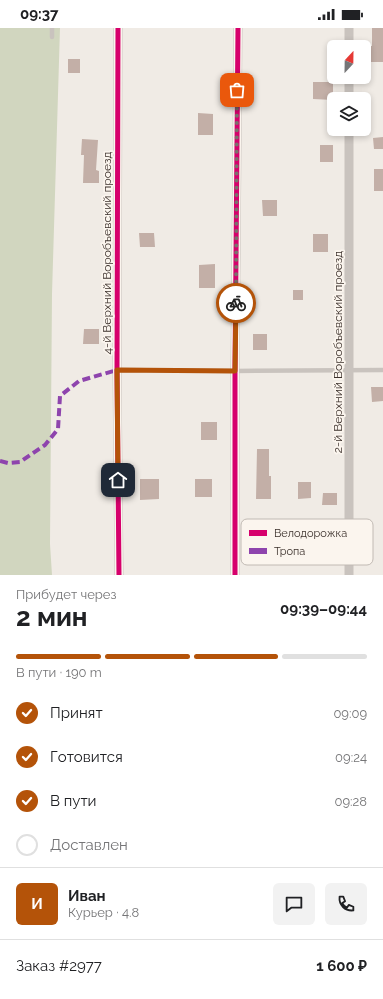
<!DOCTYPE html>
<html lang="ru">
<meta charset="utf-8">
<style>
body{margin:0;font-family:Raleway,sans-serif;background:#f2f2f2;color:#202124;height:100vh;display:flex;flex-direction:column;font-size:15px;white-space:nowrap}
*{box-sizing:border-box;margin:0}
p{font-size:13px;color:#757577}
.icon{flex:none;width:22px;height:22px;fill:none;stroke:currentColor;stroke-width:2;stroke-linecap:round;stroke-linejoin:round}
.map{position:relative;height:547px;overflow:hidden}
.drawer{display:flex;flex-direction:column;background:#fff;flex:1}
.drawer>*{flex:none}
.needle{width:26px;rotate:22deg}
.controls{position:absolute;left:327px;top:12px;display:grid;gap:8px}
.controls a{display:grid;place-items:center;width:44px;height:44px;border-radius:6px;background:#fff;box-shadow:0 2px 6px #0003;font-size:20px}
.pin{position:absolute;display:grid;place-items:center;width:34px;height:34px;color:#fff;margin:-17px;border-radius:8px;box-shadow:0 2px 6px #0006}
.courier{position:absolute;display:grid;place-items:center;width:40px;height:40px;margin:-20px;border:3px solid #b45309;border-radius:50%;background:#fff;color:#222;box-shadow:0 1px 5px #0007}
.head em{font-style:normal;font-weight:700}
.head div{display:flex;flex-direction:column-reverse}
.head{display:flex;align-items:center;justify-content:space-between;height:68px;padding:0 16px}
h1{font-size:26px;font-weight:700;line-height:30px}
.bar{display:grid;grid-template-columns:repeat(4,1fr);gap:6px 4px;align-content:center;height:48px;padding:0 16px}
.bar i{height:5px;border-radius:3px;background:#e0e0e0}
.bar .current{background:#b45309}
.bar p{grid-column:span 4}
.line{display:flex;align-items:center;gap:10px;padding:0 16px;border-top:1px solid #e0e0e0}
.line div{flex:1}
.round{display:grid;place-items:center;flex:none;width:42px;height:42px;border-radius:6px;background:#f2f2f2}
ol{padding:0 16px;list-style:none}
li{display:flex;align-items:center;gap:12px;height:44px}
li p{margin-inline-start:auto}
li .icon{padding:4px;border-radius:50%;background:#b45309;color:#fff;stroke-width:4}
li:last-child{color:#757577}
li i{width:22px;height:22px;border:2px solid #e0e0e0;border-radius:50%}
.status{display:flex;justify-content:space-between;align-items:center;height:28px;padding:0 20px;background:#fff;direction:ltr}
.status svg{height:11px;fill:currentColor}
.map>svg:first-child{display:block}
.green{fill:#d1d6bf}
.building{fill:#c3afa7}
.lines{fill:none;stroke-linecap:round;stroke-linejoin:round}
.service{stroke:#c9c3be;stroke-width:4.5}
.minor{stroke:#c9c3be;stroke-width:9}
.quiet{stroke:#8e44ad;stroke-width:4;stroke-dasharray:8 4;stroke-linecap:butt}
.cycleway-casing{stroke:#fbf5ee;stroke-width:8}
.cycleway{stroke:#d6006c;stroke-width:5}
.done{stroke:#7a716c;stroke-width:4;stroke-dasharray:0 7.2}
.route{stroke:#b45309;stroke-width:5}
.labels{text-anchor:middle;stroke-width:3.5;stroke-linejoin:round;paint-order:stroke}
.street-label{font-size:12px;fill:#3b302b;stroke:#fbf5ee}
.key{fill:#fbf5ee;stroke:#c1bab4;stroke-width:1}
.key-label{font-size:11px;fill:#3b302b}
</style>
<div class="status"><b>09:37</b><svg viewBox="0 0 49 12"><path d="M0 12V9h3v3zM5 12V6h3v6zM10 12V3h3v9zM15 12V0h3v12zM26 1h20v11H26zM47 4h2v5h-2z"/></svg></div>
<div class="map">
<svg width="383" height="547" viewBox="0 0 383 547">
<rect width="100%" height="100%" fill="#f0ebe5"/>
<!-- green -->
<path class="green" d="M 0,0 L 60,0 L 52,266 L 50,516 L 52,547 L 0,547 Z"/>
<!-- building -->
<path class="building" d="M 372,0 L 383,0 L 383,34 L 368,34 L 368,18 L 372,18 Z
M 68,31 L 80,31 L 80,45 L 68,45 Z
M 313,54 L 333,54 L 333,72 L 313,71 Z
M 198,85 L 213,86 L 213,107 L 198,107 Z
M 383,109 L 383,121 L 374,121 L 373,110 Z
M 82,111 L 98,112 L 96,142 L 99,143 L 99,155 L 83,155 L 84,127 L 81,127 Z
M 320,117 L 333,117 L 333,134 L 320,134 Z
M 374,141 L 383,141 L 383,163 L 374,163 Z
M 262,172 L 277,172 L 277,188 L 263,188 Z
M 139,205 L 154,205 L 155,219 L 140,219 Z
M 313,206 L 328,206 L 328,224 L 313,224 Z
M 215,236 L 215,260 L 199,260 L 199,237 Z
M 293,262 L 303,262 L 303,272 L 293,272 Z
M 84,301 L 99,301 L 99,316 L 83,316 Z
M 253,306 L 267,306 L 267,322 L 253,322 Z
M 371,359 L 383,359 L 383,373 L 372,374 Z
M 201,394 L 217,394 L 217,412 L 201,412 Z
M 257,421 L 269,421 L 269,448 L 271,448 L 271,471 L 256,471 Z
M 140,451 L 159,451 L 159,471 L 140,472 Z
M 195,451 L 212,451 L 212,469 L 195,469 Z
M 298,454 L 311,454 L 311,470 L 298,471 Z
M 323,465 L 337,465 L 337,477 L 322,477 Z"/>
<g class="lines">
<!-- service -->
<path class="service" d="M 52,9 L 52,0
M 117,342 L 235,343 L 383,342"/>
<!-- minor -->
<path class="minor" d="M 118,0 L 117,342 L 119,547
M 349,0 L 349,19
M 349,49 L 349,71
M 235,547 L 235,343 L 238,0
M 349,547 L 349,101"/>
<!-- quiet -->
<path class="quiet" d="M 0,433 L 8,435 L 20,434 L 45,417 L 58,401 L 60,368 L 79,353 L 117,342"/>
<defs>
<path id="cycleway" d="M 118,0 L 117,342 L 119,547
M 235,547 L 235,343 L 238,0"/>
</defs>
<!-- cycleway casing -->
<use href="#cycleway" class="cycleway-casing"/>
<!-- cycleway -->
<use href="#cycleway" class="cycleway"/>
</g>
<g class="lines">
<!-- done -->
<path class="done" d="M 236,275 L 237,62"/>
<!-- route -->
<path class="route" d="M 118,452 L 117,342 L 235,343 L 236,275"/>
</g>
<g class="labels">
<!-- street labels -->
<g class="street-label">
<text transform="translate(107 225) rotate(-90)" y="4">4-й Верхний Воробъевский проезд</text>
<text transform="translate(338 324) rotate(-90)" y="4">2-й Верхний Воробъевский проезд</text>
</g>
</g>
<!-- legend -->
<rect x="241" y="491" width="132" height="46" rx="6" class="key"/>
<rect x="249" y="502" width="18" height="6" fill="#d6006c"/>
<rect x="249" y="520" width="18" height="6" fill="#8e44ad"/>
<g class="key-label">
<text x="274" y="509">Велодорожка</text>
<text x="274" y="527">Тропа</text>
</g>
</svg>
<div class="controls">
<a><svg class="needle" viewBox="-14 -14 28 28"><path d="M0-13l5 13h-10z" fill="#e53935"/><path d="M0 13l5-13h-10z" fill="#757577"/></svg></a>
<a><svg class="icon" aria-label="layers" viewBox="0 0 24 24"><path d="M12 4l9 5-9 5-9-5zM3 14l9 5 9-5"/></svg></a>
</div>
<div class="pin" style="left:237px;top:62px;background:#ea580c"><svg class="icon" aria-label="bag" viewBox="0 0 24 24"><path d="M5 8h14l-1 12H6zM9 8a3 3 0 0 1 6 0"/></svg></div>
<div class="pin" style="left:118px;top:452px;background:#1f2937"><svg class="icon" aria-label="home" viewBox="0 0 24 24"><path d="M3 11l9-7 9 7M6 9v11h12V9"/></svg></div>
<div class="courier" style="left:236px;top:275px"><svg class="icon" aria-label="bike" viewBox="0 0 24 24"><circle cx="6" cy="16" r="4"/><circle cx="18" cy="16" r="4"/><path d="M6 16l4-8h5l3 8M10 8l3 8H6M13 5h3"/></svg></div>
</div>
<section class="drawer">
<div class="head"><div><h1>2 мин</h1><p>Прибудет через</p></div><em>09:39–09:44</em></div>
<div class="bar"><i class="current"></i><i class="current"></i><i class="current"></i><i></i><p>В пути · 190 m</p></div>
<ol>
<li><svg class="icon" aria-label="check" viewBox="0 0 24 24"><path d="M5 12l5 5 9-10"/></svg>Принят<p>09:09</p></li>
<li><svg class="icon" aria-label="check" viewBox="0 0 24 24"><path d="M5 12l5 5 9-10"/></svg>Готовится<p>09:24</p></li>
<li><svg class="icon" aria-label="check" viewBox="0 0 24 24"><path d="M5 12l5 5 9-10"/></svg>В пути<p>09:28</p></li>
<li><i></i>Доставлен</li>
</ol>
<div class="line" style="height:72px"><b class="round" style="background:#b45309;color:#fff">И</b><div><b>Иван</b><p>Курьер · 4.8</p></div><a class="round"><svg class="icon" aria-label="chat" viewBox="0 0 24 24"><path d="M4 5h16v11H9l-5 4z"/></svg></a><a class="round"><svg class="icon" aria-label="phone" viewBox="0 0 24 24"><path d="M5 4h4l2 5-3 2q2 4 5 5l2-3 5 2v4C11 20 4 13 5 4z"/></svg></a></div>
<div class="line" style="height:52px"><div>Заказ #2977</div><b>1 600 ₽</b></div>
</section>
